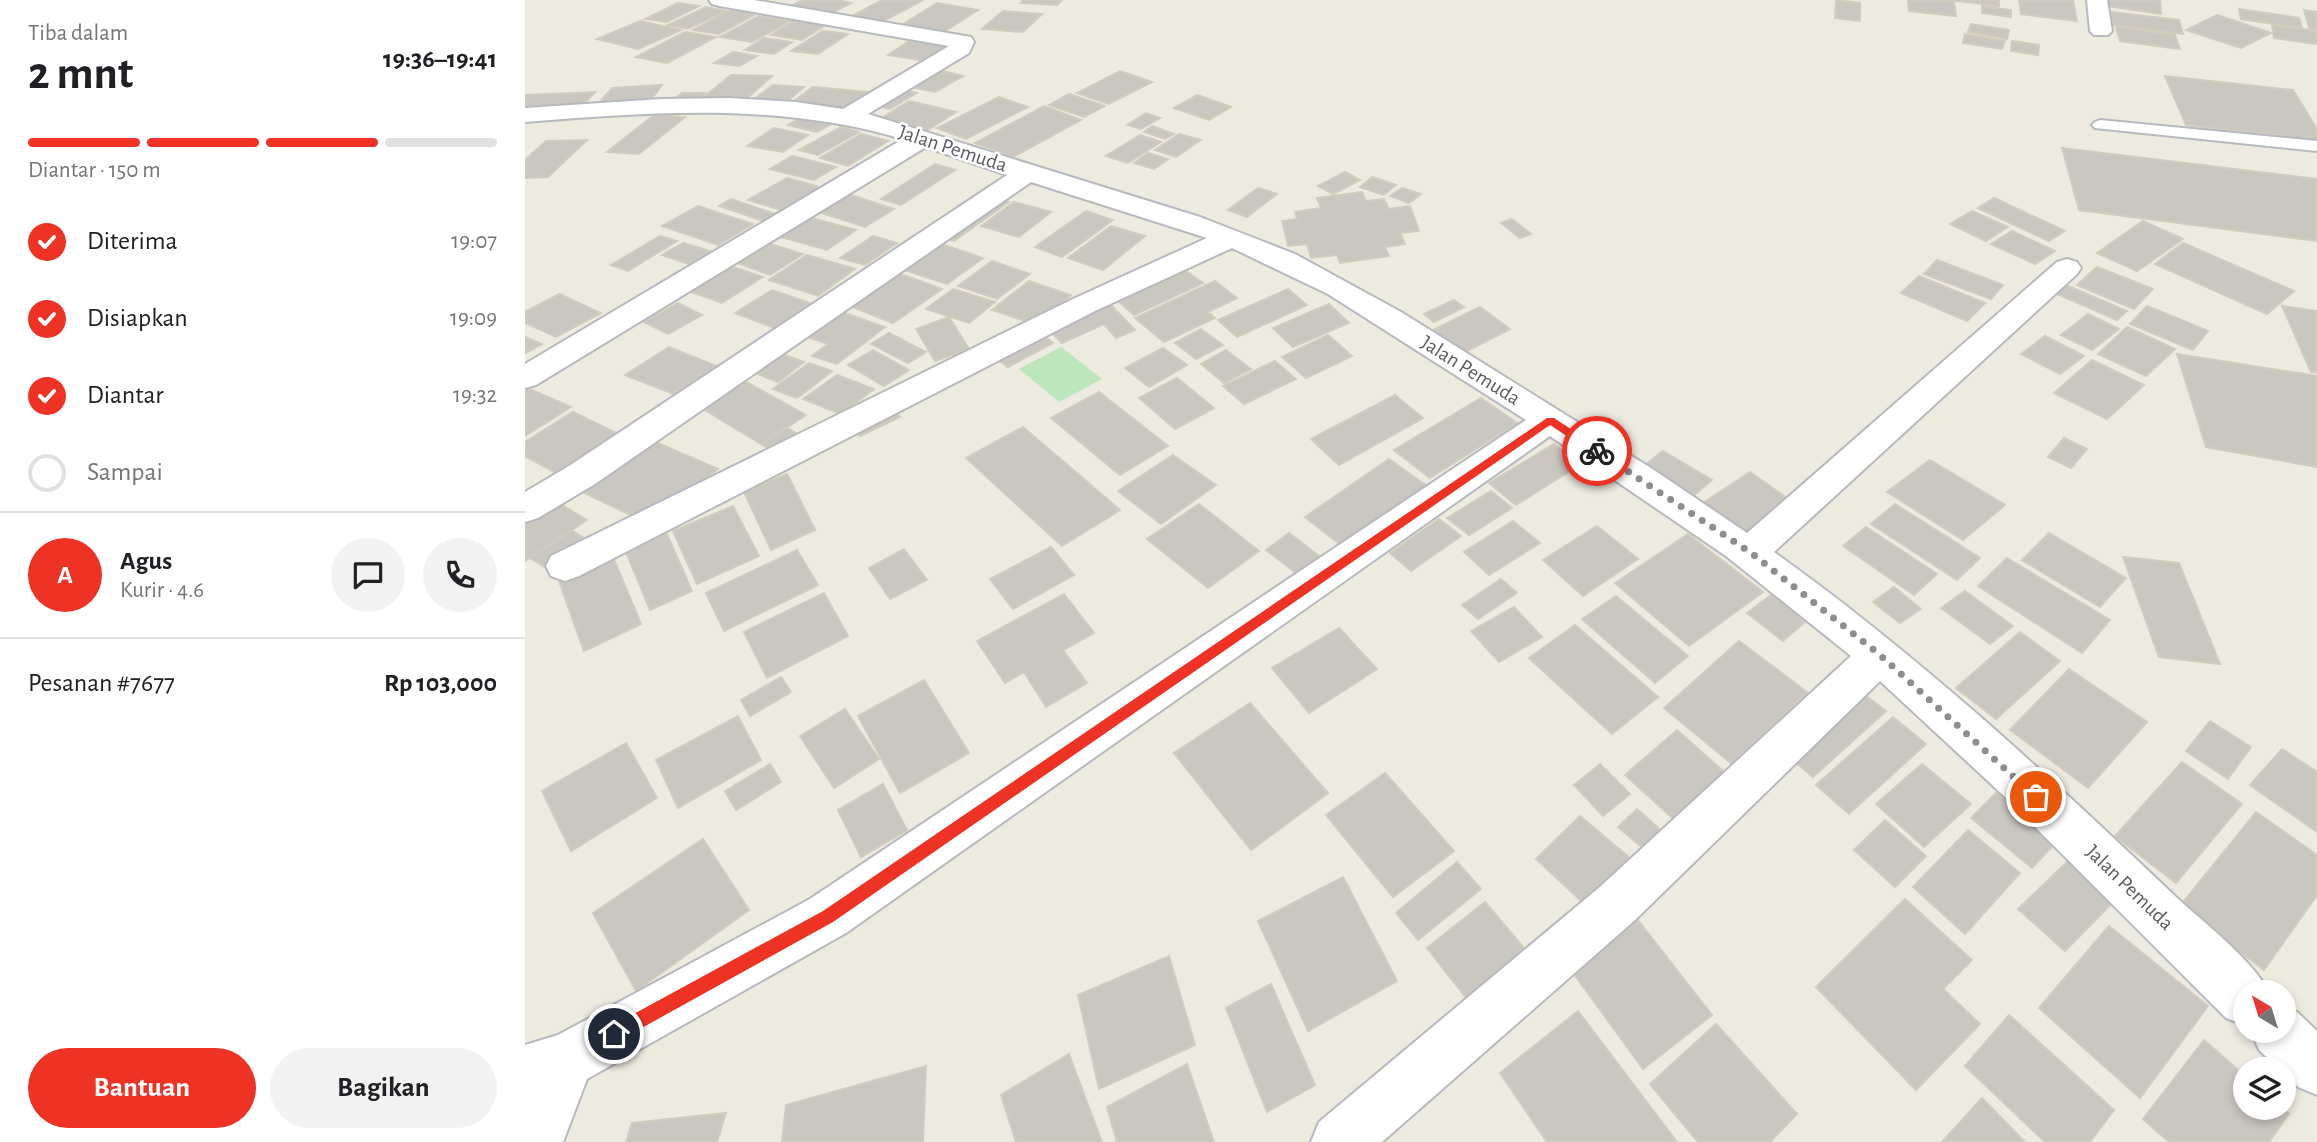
<!DOCTYPE html>
<html lang="id">
<meta charset="utf-8">
<style>
body{margin:0;font-family:"Alegreya Sans",sans-serif;background:#f2f2f2;color:#202124;height:100vh;display:flex;flex-direction:column;font-size:26px;white-space:nowrap}
*{box-sizing:border-box;margin:0}
p{font-size:23px;color:#757577}
.icon{flex:none;width:38px;height:38px;fill:none;stroke:currentColor;stroke-width:2;stroke-linecap:round;stroke-linejoin:round}
.map{position:relative;flex:1;overflow:hidden}
.details{display:flex;flex-direction:column;background:#fff;width:525px}
.details>*{flex:none}
.needle{width:46px;rotate:322deg}
.controls{position:absolute;left:1708px;top:980px;display:grid;gap:14px}
.controls a{display:grid;place-items:center;width:63px;height:63px;border-radius:50%;background:#fff;box-shadow:0 4px 10px #0003;font-size:35px}
.pin{position:absolute;display:grid;place-items:center;width:60px;height:60px;color:#fff;margin:-30px;border:4px solid #fff;border-radius:50%;box-shadow:0 2px 7px #0007}
.courier{position:absolute;display:grid;place-items:center;width:70px;height:70px;margin:-35px;border:5px solid #ee3325;border-radius:50%;background:#fff;color:#222;box-shadow:0 2px 9px #0007}
.headline em{font-style:normal;font-weight:600}
.headline div{display:flex;flex-direction:column-reverse}
.headline{display:flex;align-items:center;justify-content:space-between;height:119px;padding:0 28px}
h1{font-size:46px;font-weight:600;line-height:52px}
.bar{display:grid;grid-template-columns:repeat(4,1fr);gap:10px 7px;align-content:center;height:84px;padding:0 28px}
.bar i{height:9px;border-radius:5px;background:#e0e0e0}
.bar .current{background:#ee3325}
.bar p{grid-column:span 4}
.line{display:flex;align-items:center;gap:18px;padding:0 28px;border-top:2px solid #e0e0e0}
.line div{flex:1}
.round{display:grid;place-items:center;flex:none;width:74px;height:74px;border-radius:37px;background:#f2f2f2}
ol{padding:0 28px;list-style:none}
li{display:flex;align-items:center;gap:21px;height:77px}
li p{margin-inline-start:auto}
li .icon{padding:7px;border-radius:50%;background:#ee3325;color:#fff;stroke-width:4}
li:last-child{color:#757577}
li i{width:38px;height:38px;border:4px solid #e0e0e0;border-radius:50%}
.button{display:flex;gap:14px;margin-top:auto;padding:14px 28px}
.button a{flex:1;height:80px;border-radius:42px;background:#ee3325;color:#fff;font-size:28px;font-weight:600;line-height:80px;text-align:center}
.button a+a{background:#f2f2f2;color:#202124}
main{display:flex;flex:1;min-height:0}
.map>svg:first-child{display:block}
.green{fill:#bce6bb}
.building{fill:#cac6c0;stroke:#d2ccbf;stroke-width:2}
.lines{fill:none;stroke-linecap:round;stroke-linejoin:round}
.lane-casing{stroke:#b6b9be;stroke-width:4}
.street-casing{stroke:#b6b9be;stroke-width:4}
.lane{fill:#fff;fill-rule:evenodd}
.street{fill:#fff;fill-rule:evenodd}
.route{fill:#ee3325}
.done{stroke:#8d8e8e;stroke-width:7;stroke-dasharray:0 12.6}
.labels{text-anchor:middle;stroke-width:5;stroke-linejoin:round;paint-order:stroke}
.street-label{font-size:21px;fill:#595d62;stroke:#fff}
</style>
<main>
<section class="details">
<div class="headline"><div><h1>2 mnt</h1><p>Tiba dalam</p></div><em>19:36–19:41</em></div>
<div class="bar"><i class="current"></i><i class="current"></i><i class="current"></i><i></i><p>Diantar · 150 m</p></div>
<ol>
<li><svg class="icon" aria-label="check" viewBox="0 0 24 24"><path d="M5 12l5 5 9-10"/></svg>Diterima<p>19:07</p></li>
<li><svg class="icon" aria-label="check" viewBox="0 0 24 24"><path d="M5 12l5 5 9-10"/></svg>Disiapkan<p>19:09</p></li>
<li><svg class="icon" aria-label="check" viewBox="0 0 24 24"><path d="M5 12l5 5 9-10"/></svg>Diantar<p>19:32</p></li>
<li><i></i>Sampai</li>
</ol>
<div class="line" style="height:126px"><b class="round" style="background:#ee3325;color:#fff">A</b><div><b>Agus</b><p>Kurir · 4.6</p></div><a class="round"><svg class="icon" aria-label="chat" viewBox="0 0 24 24"><path d="M4 5h16v11H9l-5 4z"/></svg></a><a class="round"><svg class="icon" aria-label="phone" viewBox="0 0 24 24"><path d="M5 4h4l2 5-3 2q2 4 5 5l2-3 5 2v4C11 20 4 13 5 4z"/></svg></a></div>
<div class="line" style="height:91px"><div>Pesanan #7677</div><b>Rp 103,000</b></div>
<div class="button"><a>Bantuan</a><a>Bagikan</a></div>
</section>
<div class="map">
<svg width="1792" height="1142" viewBox="0 0 1792 1142">
<rect width="100%" height="100%" fill="#edeae0"/>
<!-- green -->
<path class="green" d="M 536,347 L 577,379 L 534,402 L 494,369 Z"/>
<!-- building -->
<path class="building" d="M 278,0 L 312,0 L 326,3 L 299,17 L 259,9 Z
M 357,0 L 398,0 L 357,22 L 327,16 Z
M 499,0 L 537,0 L 532,5 L 496,3 Z
M 1311,0 L 1335,3 L 1335,21 L 1310,18 Z
M 1383,0 L 1429,1 L 1431,16 L 1384,11 Z
M 1425,0 L 1474,0 L 1474,6 Z
M 1494,0 L 1548,0 L 1552,21 L 1496,14 Z
M 1581,0 L 1635,0 L 1636,14 L 1581,6 Z
M 153,3 L 174,6 L 142,22 L 120,19 Z
M 412,3 L 453,10 L 420,31 L 377,25 Z
M 1457,6 L 1486,10 L 1486,17 L 1457,13 Z
M 181,7 L 200,11 L 163,29 L 143,25 Z
M 1714,9 L 1774,18 L 1777,28 L 1716,19 Z
M 205,10 L 231,14 L 194,34 L 168,30 Z
M 1779,10 L 1792,12 L 1792,30 L 1784,28 Z
M 478,11 L 517,14 L 498,32 L 457,29 Z
M 1586,12 L 1654,20 L 1658,34 L 1589,25 Z
M 1692,15 L 1746,33 L 1716,48 L 1661,30 Z
M 234,16 L 266,21 L 227,42 L 195,37 Z
M 271,20 L 302,24 L 277,40 L 246,35 Z
M 115,21 L 156,30 L 113,49 L 72,39 Z
M 1446,24 L 1484,30 L 1482,39 L 1443,32 Z
M 1747,25 L 1792,31 L 1792,44 L 1749,38 Z
M 1591,27 L 1650,35 L 1655,49 L 1595,41 Z
M 297,31 L 323,34 L 293,54 L 266,51 Z
M 160,32 L 191,37 L 142,63 L 111,57 Z
M 1440,34 L 1480,41 L 1477,49 L 1438,43 Z
M 239,38 L 267,42 L 249,54 L 220,50 Z
M 384,41 L 427,47 L 406,62 L 363,55 Z
M 1487,41 L 1514,45 L 1513,55 L 1486,51 Z
M 208,52 L 232,56 L 214,66 L 189,63 Z
M 414,70 L 438,76 L 410,92 L 386,87 Z
M 595,71 L 627,82 L 584,104 L 552,93 Z
M 206,75 L 247,76 L 218,102 L 175,100 Z
M 1640,76 L 1768,90 L 1792,129 L 1792,140 L 1661,125 Z
M 137,85 L 126,100 L 74,103 L 87,88 Z
M 248,85 L 279,87 L 260,103 L 228,100 Z
M 288,87 L 344,92 L 323,110 L 265,104 Z
M 376,89 L 392,93 L 365,109 L 348,105 Z
M 70,92 L 55,108 L 0,111 L 0,95 Z
M 157,93 L 180,93 L 173,100 L 149,99 Z
M 544,94 L 580,106 L 559,117 L 524,105 Z
M 672,95 L 706,107 L 684,120 L 649,108 Z
M 474,97 L 503,107 L 441,139 L 412,128 Z
M 384,101 L 431,112 L 403,130 L 355,119 Z
M 519,106 L 556,120 L 488,157 L 450,143 Z
M 621,113 L 635,118 L 616,129 L 602,125 Z
M 282,114 L 310,122 L 292,132 L 263,125 Z
M 129,115 L 160,117 L 114,154 L 82,152 Z
M 627,126 L 649,134 L 640,139 L 619,132 Z
M 316,127 L 334,132 L 293,155 L 274,150 Z
M 249,128 L 283,135 L 258,152 L 222,146 Z
M 336,134 L 363,141 L 323,166 L 295,158 Z
M 654,134 L 676,140 L 651,157 L 630,150 Z
M 615,135 L 636,142 L 603,163 L 581,156 Z
M 62,140 L 23,177 L 0,178 L 0,160 L 21,141 Z
M 1537,148 L 1792,179 L 1792,241 L 1554,210 Z
M 623,153 L 643,159 L 629,169 L 609,163 Z
M 267,156 L 311,167 L 289,180 L 245,169 Z
M 410,164 L 430,170 L 376,205 L 356,199 Z
M 820,172 L 835,180 L 808,194 L 793,186 Z
M 847,177 L 871,185 L 859,195 L 835,187 Z
M 262,178 L 295,187 L 257,210 L 223,200 Z
M 733,188 L 752,194 L 722,217 L 703,210 Z
M 877,188 L 896,194 L 884,203 L 865,196 Z
M 837,192 L 841,201 L 859,199 L 864,209 L 885,206 L 894,231 L 875,233 L 880,244 L 860,247 L 864,256 L 815,263 L 812,255 L 786,258 L 782,244 L 763,246 L 757,221 L 772,219 L 770,212 L 796,208 L 792,198 Z
M 320,193 L 369,209 L 340,227 L 290,211 Z
M 470,198 L 484,202 L 429,241 L 414,237 Z
M 1469,198 L 1540,231 L 1524,241 L 1453,208 Z
M 206,199 L 250,214 L 238,221 L 194,206 Z
M 489,202 L 526,212 L 494,237 L 456,226 Z
M 173,206 L 228,224 L 193,245 L 137,226 Z
M 561,211 L 588,220 L 537,257 L 510,247 Z
M 1447,211 L 1483,227 L 1461,241 L 1425,224 Z
M 275,215 L 331,230 L 302,250 L 245,234 Z
M 987,219 L 1006,234 L 995,238 L 976,223 Z
M 1618,221 L 1658,239 L 1612,271 L 1572,253 Z
M 586,226 L 620,236 L 578,270 L 543,258 Z
M 1487,231 L 1530,251 L 1510,264 L 1466,244 Z
M 135,236 L 152,241 L 103,271 L 86,265 Z
M 348,236 L 372,243 L 340,265 L 315,258 Z
M 233,240 L 278,254 L 245,275 L 202,259 Z
M 410,242 L 458,258 L 422,284 L 373,268 Z
M 158,243 L 185,251 L 164,264 L 137,255 Z
M 1658,243 L 1769,291 L 1742,314 L 1630,264 Z
M 282,255 L 330,269 L 293,296 L 244,280 Z
M 1412,260 L 1478,285 L 1466,299 L 1399,274 Z
M 467,261 L 505,274 L 472,299 L 433,286 Z
M 193,262 L 238,277 L 197,303 L 152,287 Z
M 1572,267 L 1628,289 L 1609,309 L 1552,285 Z
M 658,269 L 678,283 L 609,315 L 591,299 Z
M 370,272 L 417,289 L 368,323 L 320,304 Z
M 1394,276 L 1460,303 L 1442,321 L 1376,293 Z
M 504,281 L 546,295 L 509,324 L 467,310 Z
M 690,281 L 712,298 L 683,312 L 690,318 L 639,342 L 610,318 Z
M 1541,285 L 1602,311 L 1592,320 L 1532,294 Z
M 428,289 L 470,302 L 444,323 L 401,309 Z
M 763,289 L 782,305 L 712,337 L 693,320 Z
M 247,290 L 285,303 L 249,328 L 210,313 Z
M 34,294 L 76,313 L 31,337 L 0,323 L 0,312 Z
M 929,300 L 939,307 L 909,322 L 899,314 Z
M 153,303 L 177,315 L 143,334 L 119,322 Z
M 584,303 L 610,330 L 591,338 L 579,324 L 537,343 L 523,329 Z
M 804,304 L 824,323 L 768,347 L 748,328 Z
M 1622,306 L 1683,331 L 1668,350 L 1605,324 Z
M 1757,306 L 1792,311 L 1792,373 L 1786,372 Z
M 955,307 L 985,329 L 934,355 L 904,332 Z
M 308,309 L 360,327 L 312,364 L 287,356 L 303,344 L 274,334 Z
M 1563,314 L 1594,329 L 1567,350 L 1536,335 Z
M 424,317 L 444,349 L 410,361 L 391,329 Z
M 1602,327 L 1650,349 L 1621,376 L 1573,354 Z
M 676,329 L 698,345 L 671,359 L 650,343 Z
M 364,333 L 401,352 L 383,363 L 346,344 Z
M 518,335 L 528,343 L 483,367 L 472,359 Z
M 803,335 L 827,356 L 781,378 L 757,357 Z
M 1520,336 L 1559,356 L 1535,374 L 1496,354 Z
M 0,337 L 17,344 L 0,353 Z
M 144,347 L 191,366 L 148,394 L 100,375 Z
M 638,348 L 662,365 L 624,387 L 600,368 Z
M 348,350 L 384,370 L 359,386 L 323,365 Z
M 701,350 L 726,369 L 699,383 L 676,364 Z
M 255,353 L 279,362 L 253,382 L 228,372 Z
M 1652,354 L 1792,376 L 1792,467 L 1681,447 Z
M 1567,360 L 1619,385 L 1582,419 L 1529,393 Z
M 750,361 L 771,379 L 719,404 L 698,386 Z
M 284,363 L 307,371 L 272,398 L 248,389 Z
M 312,375 L 349,389 L 316,414 L 278,399 Z
M 214,378 L 281,415 L 236,444 L 170,404 Z
M 652,378 L 689,408 L 650,429 L 614,398 Z
M 0,387 L 46,407 L 0,436 Z
M 574,392 L 643,446 L 595,475 L 526,418 Z
M 870,395 L 898,418 L 814,465 L 786,439 Z
M 956,398 L 992,423 L 905,478 L 869,450 Z
M 366,408 L 375,417 L 335,436 L 327,427 Z
M 48,412 L 91,433 L 31,473 L 0,456 L 0,442 Z
M 261,427 L 273,434 L 248,451 L 236,444 Z
M 498,427 L 595,510 L 537,546 L 441,458 Z
M 121,438 L 193,469 L 122,523 L 49,488 Z
M 1539,438 L 1562,449 L 1546,468 L 1523,457 Z
M 1029,444 L 1056,464 L 991,505 L 964,483 Z
M 1138,451 L 1187,480 L 1165,499 L 1115,469 Z
M 648,455 L 691,485 L 636,524 L 593,491 Z
M 864,459 L 902,486 L 817,546 L 780,517 Z
M 1405,460 L 1480,505 L 1438,540 L 1362,492 Z
M 1225,472 L 1266,501 L 1219,534 L 1178,503 Z
M 262,474 L 290,530 L 246,550 L 219,492 Z
M 966,491 L 987,508 L 944,535 L 922,518 Z
M 27,499 L 62,520 L 0,561 L 0,516 Z
M 674,504 L 734,551 L 683,588 L 622,539 Z
M 1370,504 L 1455,558 L 1432,580 L 1346,524 Z
M 208,506 L 234,556 L 172,584 L 148,531 Z
M 914,519 L 936,536 L 886,571 L 865,553 Z
M 988,521 L 1015,543 L 964,575 L 939,552 Z
M 1072,526 L 1113,559 L 1058,596 L 1018,560 Z
M 1341,527 L 1412,574 L 1389,595 L 1318,546 Z
M 46,530 L 67,543 L 26,571 L 5,558 Z
M 764,533 L 802,562 L 779,579 L 741,550 Z
M 1524,533 L 1601,578 L 1575,607 L 1497,560 Z
M 142,534 L 167,591 L 125,610 L 101,552 Z
M 1163,534 L 1238,592 L 1164,646 L 1090,583 Z
M 526,547 L 549,575 L 488,609 L 465,579 Z
M 379,549 L 402,580 L 365,599 L 344,568 Z
M 272,550 L 293,585 L 199,631 L 181,593 Z
M 88,557 L 116,624 L 59,651 L 34,581 Z
M 1598,557 L 1654,563 L 1695,664 L 1634,657 Z
M 1482,558 L 1585,620 L 1557,653 L 1453,586 Z
M 976,579 L 992,593 L 953,619 L 937,605 Z
M 1369,587 L 1396,609 L 1375,623 L 1348,602 Z
M 1440,591 L 1488,626 L 1465,644 L 1416,608 Z
M 299,593 L 323,636 L 242,678 L 219,632 Z
M 539,594 L 569,633 L 538,650 L 562,683 L 521,707 L 499,672 L 480,683 L 452,641 Z
M 1246,595 L 1280,622 L 1258,641 L 1222,613 Z
M 1091,596 L 1163,656 L 1130,683 L 1057,619 Z
M 989,607 L 1017,637 L 974,662 L 946,631 Z
M 1050,625 L 1133,697 L 1087,734 L 1004,658 Z
M 814,628 L 852,669 L 784,713 L 747,668 Z
M 1495,632 L 1535,661 L 1471,719 L 1431,688 Z
M 1214,641 L 1282,692 L 1207,764 L 1139,708 Z
M 1544,669 L 1622,722 L 1563,788 L 1485,730 Z
M 256,677 L 266,692 L 225,716 L 216,700 Z
M 399,680 L 444,753 L 375,793 L 333,716 Z
M 1336,692 L 1361,711 L 1288,777 L 1263,756 Z
M 725,703 L 803,793 L 726,850 L 649,753 Z
M 320,709 L 354,759 L 309,788 L 275,736 Z
M 213,716 L 236,760 L 153,808 L 131,760 Z
M 1368,717 L 1401,744 L 1324,814 L 1291,785 Z
M 1685,721 L 1726,747 L 1703,779 L 1661,751 Z
M 1152,730 L 1207,779 L 1156,826 L 1100,775 Z
M 101,743 L 132,798 L 46,851 L 17,791 Z
M 1757,749 L 1792,772 L 1792,832 L 1725,785 Z
M 1657,762 L 1717,804 L 1651,883 L 1590,836 Z
M 245,764 L 256,782 L 211,810 L 200,791 Z
M 1075,764 L 1105,794 L 1078,816 L 1049,785 Z
M 1397,764 L 1446,804 L 1399,847 L 1351,804 Z
M 860,773 L 929,851 L 868,897 L 801,815 Z
M 358,784 L 382,830 L 336,857 L 313,810 Z
M 1476,788 L 1537,836 L 1507,868 L 1446,818 Z
M 1112,809 L 1146,839 L 1128,857 L 1093,827 Z
M 1731,812 L 1792,855 L 1792,895 L 1739,970 L 1655,906 Z
M 1055,816 L 1112,864 L 1067,911 L 1011,859 Z
M 1360,820 L 1401,856 L 1370,887 L 1329,850 Z
M 1443,830 L 1495,873 L 1440,934 L 1388,887 Z
M 178,839 L 224,910 L 111,991 L 68,913 Z
M 1547,857 L 1594,896 L 1540,951 L 1493,909 Z
M 932,862 L 956,889 L 893,940 L 871,913 Z
M 818,877 L 872,981 L 783,1031 L 733,921 Z
M 1380,899 L 1447,960 L 1418,989 L 1455,1024 L 1391,1090 L 1291,987 Z
M 960,902 L 1005,955 L 946,1004 L 902,948 Z
M 1109,915 L 1187,1015 L 1118,1069 L 1041,963 Z
M 1584,926 L 1683,1006 L 1615,1098 L 1514,1008 Z
M 644,956 L 670,1045 L 574,1089 L 553,995 Z
M 746,984 L 790,1085 L 742,1112 L 701,1008 Z
M 1053,1011 L 1152,1142 L 1022,1142 L 975,1073 Z
M 1484,1015 L 1589,1110 L 1565,1142 L 1520,1142 L 1440,1066 Z
M 1191,1024 L 1272,1114 L 1245,1142 L 1173,1142 L 1125,1084 Z
M 1679,1040 L 1720,1076 L 1720,1108 L 1757,1108 L 1764,1114 L 1744,1142 L 1644,1142 L 1618,1119 Z
M 544,1054 L 577,1142 L 491,1142 L 476,1095 Z
M 662,1064 L 689,1142 L 592,1142 L 582,1107 Z
M 401,1066 L 398,1142 L 257,1142 L 261,1105 Z
M 1457,1098 L 1500,1142 L 1417,1142 Z
M 201,1113 L 192,1142 L 101,1142 L 107,1123 Z"/>
<g class="lines">
<defs>
<path id="lane" d="M 1575,120 L 1792,141 L 1792,151 L 1570,128 L 1567,125 L 1570,122 Z"/>
<path id="street" d="M 184,0 L 229,0 L 446,37 L 449,42 L 444,53 L 343,114 L 675,217 L 770,254 L 876,312 L 1129,470 L 1222,533 L 1532,262 L 1542,259 L 1552,262 L 1556,268 L 1552,274 L 1249,552 C 1393,655 1524,776 1652,898 C 1676,920 1732,964 1743,992 L 1720,992 L 1720,1025 L 1701,1018 L 1478,795 L 1355,681 L 1110,920 L 857,1142 L 786,1142 L 794,1122 L 1076,886 L 1326,656 L 1201,556 L 1025,436 L 321,933 L 62,1079 L 38,1142 L 0,1142 L 0,1045 L 33,1035 L 285,899 L 1001,420 L 803,294 L 707,248 L 570,311 L 54,576 L 40,581 L 26,576 L 21,566 L 26,556 L 548,299 L 682,238 L 506,182 L 70,484 L 13,518 L 0,522 L 0,492 L 44,466 L 482,175 L 401,147 L 11,385 L 0,388 L 0,364 L 378,139 C 254,102 127,112 0,122 L 0,108 L 136,99 L 203,98 L 271,102 L 318,109 L 424,46 L 194,6 L 187,4 Z
M 1562,0 L 1582,0 L 1587,31 L 1583,35 L 1569,35 L 1565,31 Z
M 1759,1007 L 1772,1012 L 1792,1031 L 1792,1095 L 1773,1087 L 1759,1074 L 1759,1069 L 1754,1069 L 1734,1050 L 1726,1031 L 1759,1031 Z"/>
</defs>
<!-- lane casing -->
<use href="#lane" class="lane-casing"/>
<!-- street casing -->
<use href="#street" class="street-casing"/>
<!-- lane -->
<use href="#lane" class="lane"/>
<!-- street -->
<use href="#street" class="street"/>
</g>
<!-- route -->
<path class="route" d="M 1022,418 L 1029,418 L 1076,449 L 1076,454 L 1069,454 L 1025,425 L 308,922 L 95,1040 L 89,1042 L 83,1040 L 81,1034 L 83,1028 L 298,911 Z"/>
<g class="lines">
<!-- done -->
<path class="done" d="M 1072,451 L 1225,552 L 1354,654 L 1511,797"/>
</g>
<g class="labels">
<!-- street labels -->
<g class="street-label">
<text transform="translate(428 148) rotate(18)" y="7">Jalan Pemuda</text>
<text transform="translate(946 370) rotate(32)" y="7">Jalan Pemuda</text>
<text transform="translate(1605 887) rotate(44)" y="7">Jalan Pemuda</text>
</g>
</g>
</svg>
<div class="controls">
<a><svg class="needle" viewBox="-14 -14 28 28"><path d="M0-13l5 13h-10z" fill="#e53935"/><path d="M0 13l5-13h-10z" fill="#757577"/></svg></a>
<a><svg class="icon" aria-label="layers" viewBox="0 0 24 24"><path d="M12 4l9 5-9 5-9-5zM3 14l9 5 9-5"/></svg></a>
</div>
<div class="pin" style="left:1511px;top:797px;background:#ea580c"><svg class="icon" aria-label="bag" viewBox="0 0 24 24"><path d="M5 8h14l-1 12H6zM9 8a3 3 0 0 1 6 0"/></svg></div>
<div class="pin" style="left:89px;top:1034px;background:#1f2937"><svg class="icon" aria-label="home" viewBox="0 0 24 24"><path d="M3 11l9-7 9 7M6 9v11h12V9"/></svg></div>
<div class="courier" style="left:1072px;top:451px"><svg class="icon" aria-label="bike" viewBox="0 0 24 24"><circle cx="6" cy="16" r="4"/><circle cx="18" cy="16" r="4"/><path d="M6 16l4-8h5l3 8M10 8l3 8H6M13 5h3"/></svg></div>
</div>
</main>
